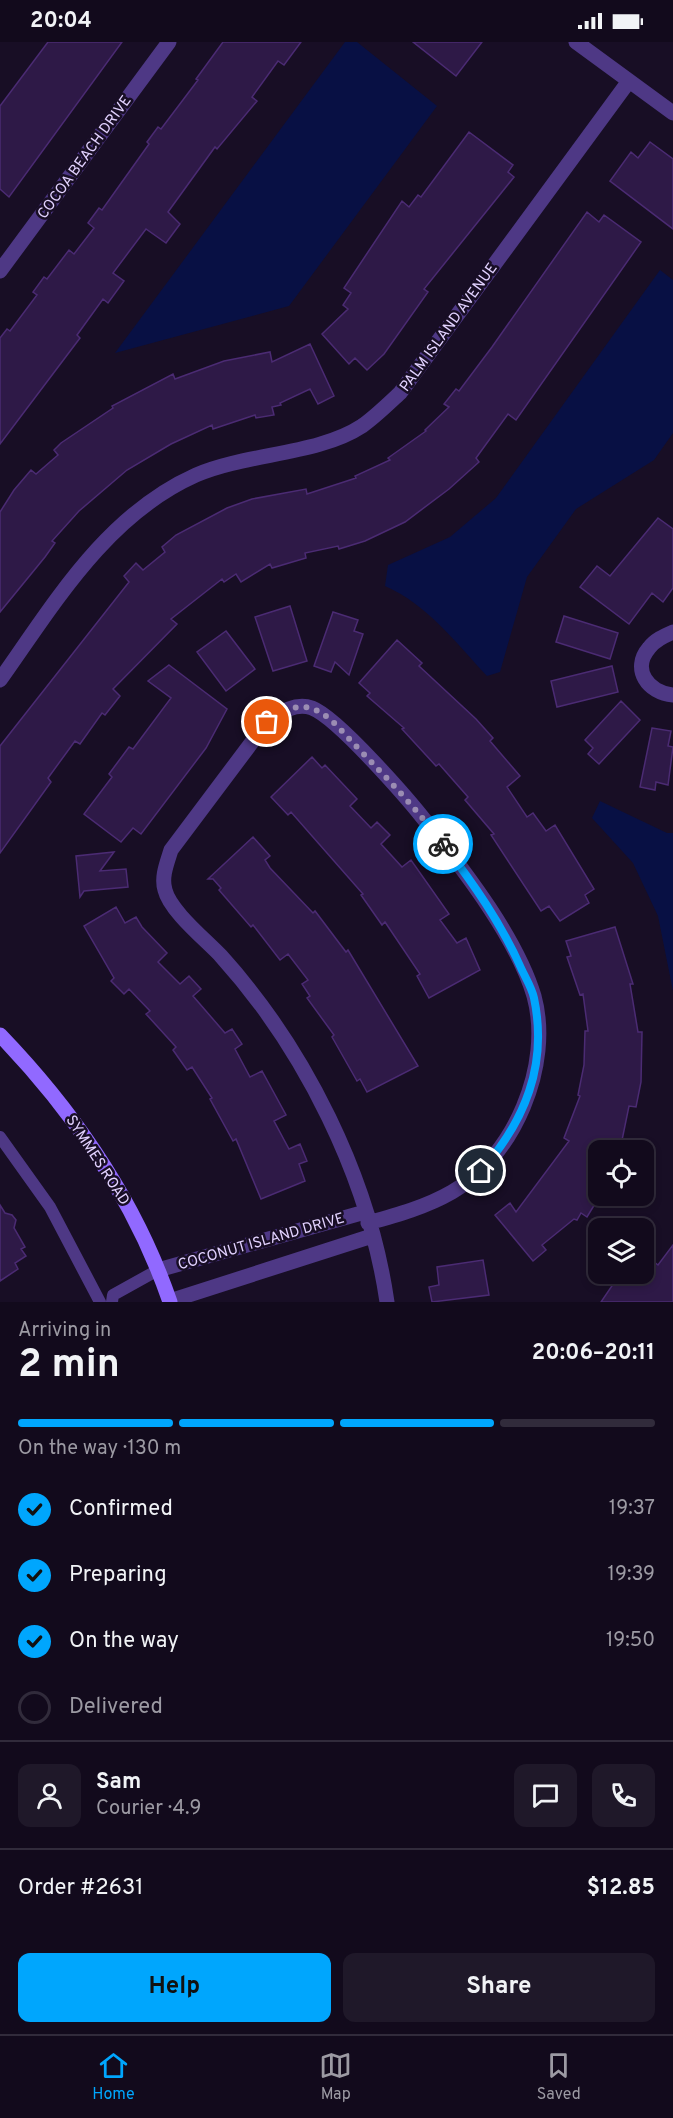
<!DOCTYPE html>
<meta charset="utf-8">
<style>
body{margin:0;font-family:Overpass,sans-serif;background:#1f1829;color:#f1f3f6;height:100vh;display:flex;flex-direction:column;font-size:22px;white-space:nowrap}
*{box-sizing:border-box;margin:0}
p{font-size:20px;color:#9c9aa3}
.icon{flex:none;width:33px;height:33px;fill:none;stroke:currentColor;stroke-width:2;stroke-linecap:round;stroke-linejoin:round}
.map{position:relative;height:1260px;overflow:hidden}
.drawer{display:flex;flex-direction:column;background:#120a1c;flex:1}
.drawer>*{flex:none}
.buttons{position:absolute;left:588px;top:1098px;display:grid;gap:12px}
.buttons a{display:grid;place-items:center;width:66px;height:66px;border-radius:12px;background:#120a1c;box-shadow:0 3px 9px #0003,0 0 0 2px #312b3b;font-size:30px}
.pin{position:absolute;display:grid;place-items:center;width:51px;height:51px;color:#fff;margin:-26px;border:3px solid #fff;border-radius:50%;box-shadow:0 2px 6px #0007}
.courier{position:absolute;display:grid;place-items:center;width:60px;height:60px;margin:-30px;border:4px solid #00a6fd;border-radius:50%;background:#fff;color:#222;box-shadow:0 2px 8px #0007}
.overview em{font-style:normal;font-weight:700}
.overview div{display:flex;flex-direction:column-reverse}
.overview{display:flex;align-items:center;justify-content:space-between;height:102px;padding:0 18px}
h1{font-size:39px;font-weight:700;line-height:45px}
.bar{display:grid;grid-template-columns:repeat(4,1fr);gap:9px 6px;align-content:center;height:72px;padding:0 18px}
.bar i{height:8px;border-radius:4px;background:#312b3b}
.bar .on{background:#00a6fd}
.bar p{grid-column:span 4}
.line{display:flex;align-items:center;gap:15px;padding:0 18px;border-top:2px solid #312b3b}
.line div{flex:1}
.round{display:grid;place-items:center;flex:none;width:63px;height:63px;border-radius:12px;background:#1f1829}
ol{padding:0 18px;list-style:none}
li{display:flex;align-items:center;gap:18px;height:66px}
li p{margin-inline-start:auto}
li .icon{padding:6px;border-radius:50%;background:#00a6fd;color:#111;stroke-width:4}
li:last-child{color:#9c9aa3}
li i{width:33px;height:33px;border:3px solid #312b3b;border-radius:50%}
.button{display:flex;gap:12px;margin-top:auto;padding:12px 18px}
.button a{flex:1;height:69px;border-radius:12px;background:#00a6fd;color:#111;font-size:24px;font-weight:700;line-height:69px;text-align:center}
.button a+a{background:#1f1829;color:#f1f3f6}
.status{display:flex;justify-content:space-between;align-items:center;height:42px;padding:0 30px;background:#120a1c;direction:ltr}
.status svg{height:16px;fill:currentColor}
.tab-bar{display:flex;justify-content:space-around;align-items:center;height:84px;border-top:2px solid #312b3b;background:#120a1c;font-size:16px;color:#9c9aa3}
.tab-bar a{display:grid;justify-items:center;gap:3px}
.tab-bar .on{color:#00a6fd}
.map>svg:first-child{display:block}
.water{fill:#081044}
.building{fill:#2e1947;stroke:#4b2b73;stroke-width:1.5}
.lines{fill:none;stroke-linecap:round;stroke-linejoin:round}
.lane{stroke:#4e3885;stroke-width:12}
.street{stroke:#4e3885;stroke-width:15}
.secondary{stroke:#9169ff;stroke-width:15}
.done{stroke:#9b8db3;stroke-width:6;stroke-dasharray:0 10.8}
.route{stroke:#00a6fd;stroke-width:8}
.labels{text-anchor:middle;stroke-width:5;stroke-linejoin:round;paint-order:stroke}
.street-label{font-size:15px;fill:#e2d2ff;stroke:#180e25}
</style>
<div class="status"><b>20:04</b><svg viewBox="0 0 49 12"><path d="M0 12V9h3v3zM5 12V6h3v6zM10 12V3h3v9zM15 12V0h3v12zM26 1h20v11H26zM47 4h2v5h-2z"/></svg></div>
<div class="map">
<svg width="673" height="1260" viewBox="0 0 673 1260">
<rect width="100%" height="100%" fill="#180e25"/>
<!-- water -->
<path class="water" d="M 345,0 L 357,0 L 437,64 L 289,264 L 115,311 Z
M 660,228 L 673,238 L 673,391 L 654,418 L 576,467 L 527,535 L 500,630 L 487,634 C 457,602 427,562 385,544 L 388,523 L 450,495 L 496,456 Z
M 600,759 L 667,791 L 673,791 L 673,949 L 658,874 L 633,821 L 592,776 Z"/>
<!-- building -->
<path class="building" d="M 48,0 L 122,0 L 9,155 L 0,147 L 0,64 Z
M 223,0 L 301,0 L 284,23 L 278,19 L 252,55 L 257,59 L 217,107 L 215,105 L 168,170 L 180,182 L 166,201 L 146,187 L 113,231 L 124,239 L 108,261 L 103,257 L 77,293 L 80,296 L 0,402 L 0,296 L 7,287 L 10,289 L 37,253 L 33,250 L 44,235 L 47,237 L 69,208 L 74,212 L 94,186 L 88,181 L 99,166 L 102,168 L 149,102 L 147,100 L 158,85 L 161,87 L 198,38 L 196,37 Z
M 413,0 L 482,0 L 456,34 Z
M 469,90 L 513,123 L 508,130 L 514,135 L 424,247 L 428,250 L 384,312 L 367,328 L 355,316 L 349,322 L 322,292 L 348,267 L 343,263 L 351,251 L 344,246 L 402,159 L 409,165 L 418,153 L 421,155 Z
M 650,100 L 673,117 L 673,187 L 610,139 L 631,110 L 638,116 Z
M 587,170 L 599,180 L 604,173 L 641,200 L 516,378 L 508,372 L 476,416 L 479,420 L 449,447 L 405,480 L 365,499 L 339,507 L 338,504 L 305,511 L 306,516 L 272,526 L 270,522 L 241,540 L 236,532 L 224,540 L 222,537 L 171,577 L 177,582 L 113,647 L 120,654 L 105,673 L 102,671 L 80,702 L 75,699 L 48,736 L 51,740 L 0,811 L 0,704 L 129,540 L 124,534 L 136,521 L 143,528 L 165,510 L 162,505 L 176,493 L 227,466 L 252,457 L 306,447 L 307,452 L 356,436 L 355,434 L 390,418 L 388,416 L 426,389 L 425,388 L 449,365 L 444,362 L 456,347 L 459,349 L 492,305 Z
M 310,302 L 334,354 L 318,362 L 310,347 L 280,361 L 281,363 L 272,365 L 274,373 L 256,376 L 255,373 L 213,387 L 212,383 L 171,402 L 127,428 L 79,469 L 52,499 L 55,501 L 45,515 L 0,570 L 0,470 L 14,448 L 31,428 L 36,432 L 58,413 L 54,408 L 61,401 L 113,366 L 112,364 L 173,332 L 175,337 L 224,319 L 270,310 L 272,320 Z
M 658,476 L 673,487 L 673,546 L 663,560 L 652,551 L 629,582 L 580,545 L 597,524 L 610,534 Z
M 290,564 L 307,619 L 273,629 L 255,575 Z
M 333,570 L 358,578 L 354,589 L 363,592 L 349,633 L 335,620 L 331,630 L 314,624 Z
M 564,574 L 618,591 L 610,617 L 556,600 Z
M 226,589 L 255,627 L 226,649 L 197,610 Z
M 397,598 L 422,621 L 419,624 L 476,677 L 493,696 L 490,699 L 520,734 L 507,745 L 527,775 L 533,771 L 546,789 L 555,783 L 594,847 L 585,853 L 589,861 L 560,879 L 549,864 L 541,869 L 491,793 L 494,792 L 465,758 L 468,755 L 439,722 L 436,724 L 402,687 L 404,686 L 367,654 L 370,651 L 359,641 Z
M 169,623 L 227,667 L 206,706 L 141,792 L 133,786 L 121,800 L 84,772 L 112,735 L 109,732 L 129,705 L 133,707 L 171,656 L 148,639 Z
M 612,624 L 618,650 L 557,665 L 551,639 Z
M 621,659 L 640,678 L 599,722 L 588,712 L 593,706 L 585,698 Z
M 652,686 L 671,689 L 668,704 L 673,705 L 668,743 L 656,740 L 655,748 L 640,745 Z
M 312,715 L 322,726 L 325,723 L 357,757 L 350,764 L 371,786 L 377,780 L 390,793 L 381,802 L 402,825 L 411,818 L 449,872 L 440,878 L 457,901 L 466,896 L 480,928 L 429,956 L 417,934 L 420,932 L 385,880 L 382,883 L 361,853 L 363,852 L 291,770 L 288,773 L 271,755 Z
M 253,795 L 270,814 L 265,818 L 270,826 L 313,871 L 315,869 L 346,910 L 348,908 L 418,1024 L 367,1050 L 360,1037 L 357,1039 L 332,995 L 334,993 L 307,956 L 310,954 L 302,942 L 308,938 L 288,912 L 280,918 L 253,883 L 251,885 L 219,848 L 221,846 L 213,837 L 208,837 Z
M 114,810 L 100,829 L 126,827 L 128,845 L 84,849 L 80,855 L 76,814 Z
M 116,865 L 125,881 L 136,875 L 142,885 L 167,911 L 158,920 L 180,942 L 189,934 L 201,947 L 193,954 L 225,991 L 232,987 L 242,1002 L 235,1007 L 250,1035 L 262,1029 L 286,1073 L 274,1079 L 289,1107 L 300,1102 L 307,1119 L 299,1122 L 305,1139 L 261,1157 L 236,1097 L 233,1099 L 210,1057 L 212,1056 L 192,1025 L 187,1028 L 173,1008 L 176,1005 L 146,972 L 150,969 L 129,947 L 124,952 L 111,939 L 114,936 L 84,884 Z
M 615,885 L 633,942 L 630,942 L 638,990 L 642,990 L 641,1040 L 636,1065 L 629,1064 L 620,1108 L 598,1108 L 598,1157 L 587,1175 L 581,1171 L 577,1178 L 574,1177 L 542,1203 L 546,1208 L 533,1219 L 495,1173 L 510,1161 L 516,1170 L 569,1099 L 564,1096 L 580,1054 L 578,1053 L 584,1023 L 585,989 L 588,989 L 583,952 L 580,953 L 567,915 L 571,914 L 566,899 Z
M 0,1163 L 5,1171 L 12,1173 L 16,1178 L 14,1186 L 25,1205 L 21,1207 L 26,1214 L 15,1221 L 18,1227 L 0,1239 Z
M 673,1203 L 673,1260 L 601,1260 L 620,1232 L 644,1232 L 644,1212 L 658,1223 Z
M 483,1218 L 489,1253 L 432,1260 L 429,1245 L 439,1243 L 437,1225 Z"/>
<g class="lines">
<!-- lane -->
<path class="lane" d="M 0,1095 L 50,1165 L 100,1260
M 112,1260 L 113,1253 L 158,1228"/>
<!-- street -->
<path class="street" d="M 576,0 L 673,71
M 0,229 L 169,0
M 673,590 C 664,594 655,598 649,606 C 631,627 648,651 673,653
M 0,638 C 54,562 106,473 196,433 C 247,411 318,413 362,384 C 375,375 388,362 400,351 L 629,39
M 368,1181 C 397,1173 426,1165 452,1150 C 514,1115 553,1023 534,954 C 517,897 466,831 430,785 C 411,760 338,676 312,666 C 295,660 280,671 267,680 L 171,808 C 167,821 161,835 165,848 C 170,869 206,898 221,914 C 305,1007 369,1136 387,1260
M 158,1228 L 365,1170
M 170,1259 L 372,1194"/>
<!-- secondary -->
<path class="secondary" d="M 0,993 C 74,1070 135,1158 170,1260"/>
</g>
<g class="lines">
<!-- done -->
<path class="done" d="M 267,680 C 280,671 296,660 313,667 C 330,673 342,690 354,702 C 386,735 416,766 443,802"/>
<!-- route -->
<path class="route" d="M 443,802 C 473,841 501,881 521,926 C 525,935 532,946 534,956 C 548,1023 525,1079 481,1129"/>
</g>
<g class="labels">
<!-- street labels -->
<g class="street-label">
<text transform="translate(84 115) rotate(-54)" y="5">COCOA BEACH DRIVE</text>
<text transform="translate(448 285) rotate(-54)" y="5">PALM ISLAND AVENUE</text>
<text transform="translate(98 1118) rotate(57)" y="5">SYMMES ROAD</text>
<text transform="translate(261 1199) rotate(-16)" y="5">COCONUT ISLAND DRIVE</text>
</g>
</g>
</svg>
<div class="buttons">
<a><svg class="icon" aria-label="locate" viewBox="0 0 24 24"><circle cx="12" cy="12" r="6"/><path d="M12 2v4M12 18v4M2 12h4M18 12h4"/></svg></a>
<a><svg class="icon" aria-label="layers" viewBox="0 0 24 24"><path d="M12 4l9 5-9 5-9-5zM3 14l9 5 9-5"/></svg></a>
</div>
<div class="pin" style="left:267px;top:680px;background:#ea580c"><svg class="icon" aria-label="bag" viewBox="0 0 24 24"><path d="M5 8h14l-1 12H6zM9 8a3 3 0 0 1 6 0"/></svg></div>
<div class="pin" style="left:481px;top:1129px;background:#1f2937"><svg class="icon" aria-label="home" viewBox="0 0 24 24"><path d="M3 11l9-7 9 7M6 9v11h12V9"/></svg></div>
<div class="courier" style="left:443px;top:802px"><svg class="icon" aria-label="bike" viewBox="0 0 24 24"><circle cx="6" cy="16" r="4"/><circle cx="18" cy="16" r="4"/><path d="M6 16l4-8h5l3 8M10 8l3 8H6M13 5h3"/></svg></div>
</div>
<section class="drawer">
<div class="overview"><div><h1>2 min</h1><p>Arriving in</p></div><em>20:06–20:11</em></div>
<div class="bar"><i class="on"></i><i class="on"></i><i class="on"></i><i></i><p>On the way · 130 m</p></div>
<ol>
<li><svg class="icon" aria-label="check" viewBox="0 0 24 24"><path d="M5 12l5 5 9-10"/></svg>Confirmed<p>19:37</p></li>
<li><svg class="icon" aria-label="check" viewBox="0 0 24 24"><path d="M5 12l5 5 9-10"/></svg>Preparing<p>19:39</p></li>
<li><svg class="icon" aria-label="check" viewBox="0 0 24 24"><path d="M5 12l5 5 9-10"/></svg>On the way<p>19:50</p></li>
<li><i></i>Delivered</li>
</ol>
<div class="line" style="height:108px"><a class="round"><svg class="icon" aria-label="person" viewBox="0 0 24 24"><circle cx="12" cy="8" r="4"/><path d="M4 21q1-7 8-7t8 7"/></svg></a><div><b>Sam</b><p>Courier · 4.9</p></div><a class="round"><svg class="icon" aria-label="chat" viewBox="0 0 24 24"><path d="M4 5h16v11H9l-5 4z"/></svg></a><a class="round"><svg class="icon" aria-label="phone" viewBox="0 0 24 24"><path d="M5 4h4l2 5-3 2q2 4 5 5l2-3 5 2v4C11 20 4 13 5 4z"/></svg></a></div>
<div class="line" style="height:78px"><div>Order #2631</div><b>$12.85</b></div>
<div class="button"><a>Help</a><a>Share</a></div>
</section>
<nav class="tab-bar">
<a class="on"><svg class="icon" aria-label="home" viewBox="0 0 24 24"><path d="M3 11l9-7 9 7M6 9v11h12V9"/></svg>Home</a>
<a><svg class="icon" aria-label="map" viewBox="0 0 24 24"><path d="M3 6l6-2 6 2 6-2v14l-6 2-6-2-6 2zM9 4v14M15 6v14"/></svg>Map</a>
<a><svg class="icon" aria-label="saved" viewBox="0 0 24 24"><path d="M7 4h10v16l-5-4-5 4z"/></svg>Saved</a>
</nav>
